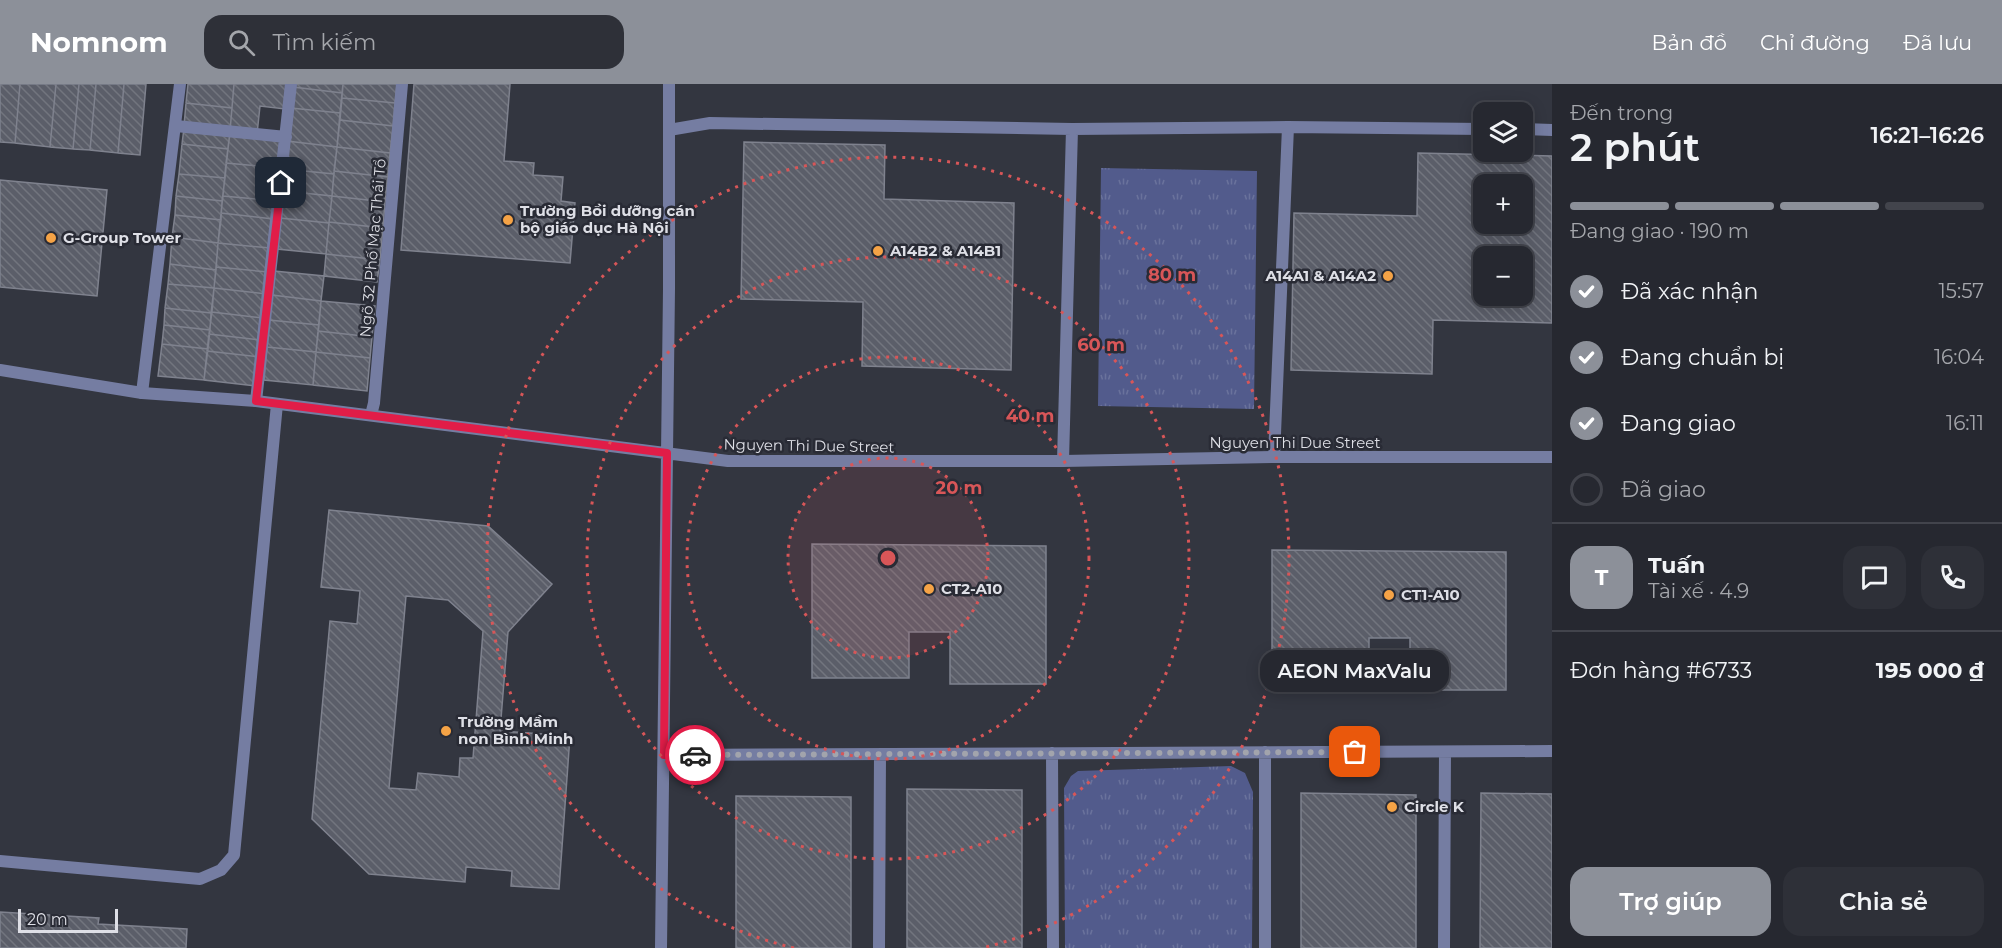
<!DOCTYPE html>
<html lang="vi">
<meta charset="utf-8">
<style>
body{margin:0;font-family:Montserrat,sans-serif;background:#2e3038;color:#f1f3f6;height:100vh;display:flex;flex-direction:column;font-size:22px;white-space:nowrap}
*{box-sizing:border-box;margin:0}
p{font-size:20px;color:#a4a6ab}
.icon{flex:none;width:33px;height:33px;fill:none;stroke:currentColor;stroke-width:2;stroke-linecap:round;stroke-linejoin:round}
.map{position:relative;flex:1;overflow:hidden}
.sheet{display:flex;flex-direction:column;background:#262830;width:450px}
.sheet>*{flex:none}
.tools{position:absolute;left:1473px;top:18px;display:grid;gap:12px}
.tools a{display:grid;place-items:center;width:60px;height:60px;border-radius:12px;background:#262830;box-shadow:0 3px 15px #0003,0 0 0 2px #42444c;font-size:30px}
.scale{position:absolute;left:18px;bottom:15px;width:100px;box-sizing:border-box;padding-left:6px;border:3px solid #dedfe6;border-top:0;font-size:16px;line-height:21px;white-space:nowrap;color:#dedfe6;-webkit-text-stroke:4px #292b35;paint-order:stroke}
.pin{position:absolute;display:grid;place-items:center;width:51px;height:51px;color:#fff;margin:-26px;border-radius:12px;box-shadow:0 3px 9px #0006}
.courier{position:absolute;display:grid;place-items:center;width:60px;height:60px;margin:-30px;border:4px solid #e11d48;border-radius:50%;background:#fff;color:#222;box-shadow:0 2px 8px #0007}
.bubble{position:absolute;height:42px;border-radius:18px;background:#262830;box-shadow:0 3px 15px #0003,0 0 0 2px #42444c;font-size:20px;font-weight:600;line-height:42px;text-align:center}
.overview em{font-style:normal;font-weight:600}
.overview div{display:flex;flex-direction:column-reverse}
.overview{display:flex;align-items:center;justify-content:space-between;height:102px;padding:0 18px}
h1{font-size:39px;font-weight:600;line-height:45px}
.bar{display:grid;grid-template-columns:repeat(4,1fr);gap:9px 6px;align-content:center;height:72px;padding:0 18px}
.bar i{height:8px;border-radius:4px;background:#42444c}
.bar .on{background:#8c9099}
.bar p{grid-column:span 4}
.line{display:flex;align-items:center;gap:15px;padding:0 18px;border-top:2px solid #42444c}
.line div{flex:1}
.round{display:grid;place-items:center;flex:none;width:63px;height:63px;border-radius:18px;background:#2e3038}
ol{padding:0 18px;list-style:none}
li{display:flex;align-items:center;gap:18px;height:66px}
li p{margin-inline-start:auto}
li .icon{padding:6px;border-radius:50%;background:#8c9099;color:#fff;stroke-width:4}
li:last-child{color:#a4a6ab}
li i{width:33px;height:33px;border:3px solid #42444c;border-radius:50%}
.cta{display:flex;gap:12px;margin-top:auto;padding:12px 18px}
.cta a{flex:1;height:69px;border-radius:18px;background:#8c9099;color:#fff;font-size:24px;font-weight:600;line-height:69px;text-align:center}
.cta a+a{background:#2e3038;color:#f1f3f6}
header{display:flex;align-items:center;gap:36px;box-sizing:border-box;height:84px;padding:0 30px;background:#8c9099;color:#fff}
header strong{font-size:28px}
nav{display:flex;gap:33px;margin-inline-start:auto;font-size:21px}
.search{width:420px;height:54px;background:#2e3038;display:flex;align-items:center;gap:15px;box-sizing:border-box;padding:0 21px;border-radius:18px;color:#a4a6ab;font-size:22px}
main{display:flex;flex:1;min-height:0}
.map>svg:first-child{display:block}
.grass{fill:url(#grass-tufts)}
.building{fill:url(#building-back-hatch);stroke:#7f828e;stroke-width:1.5;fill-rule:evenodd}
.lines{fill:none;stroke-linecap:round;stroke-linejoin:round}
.service{stroke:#757da2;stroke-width:12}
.minor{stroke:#757da2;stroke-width:12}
.done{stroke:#a2a4ac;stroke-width:6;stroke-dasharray:0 10.8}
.route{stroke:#e11d48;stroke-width:8}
.ring{fill:none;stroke:#d85658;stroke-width:3;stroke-dasharray:3 6}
.poi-dot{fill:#f5a346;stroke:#292b35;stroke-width:2}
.labels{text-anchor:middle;stroke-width:5;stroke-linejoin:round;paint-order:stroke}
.poi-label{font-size:15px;font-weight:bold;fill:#dedfe6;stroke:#292b35;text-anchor:start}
.street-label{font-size:15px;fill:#dedfe6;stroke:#292b35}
.centre{fill:#d85658;stroke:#292b35;stroke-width:3}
.ring-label{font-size:18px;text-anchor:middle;font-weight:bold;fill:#d85658;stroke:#292b35;stroke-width:5;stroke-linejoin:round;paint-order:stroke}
</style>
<header>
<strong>Nomnom</strong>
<div class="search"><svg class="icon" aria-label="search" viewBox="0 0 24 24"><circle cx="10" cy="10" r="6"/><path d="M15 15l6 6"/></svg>Tìm kiếm</div>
<nav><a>Bản đồ</a><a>Chỉ đường</a><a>Đã lưu</a></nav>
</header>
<main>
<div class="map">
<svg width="1552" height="864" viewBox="0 0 1552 864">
<defs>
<pattern id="grass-tufts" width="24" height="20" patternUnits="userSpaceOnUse" patternTransform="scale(1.5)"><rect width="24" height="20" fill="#525b8c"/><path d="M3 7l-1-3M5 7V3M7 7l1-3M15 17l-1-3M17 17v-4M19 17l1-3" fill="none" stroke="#6a729c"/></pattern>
<pattern id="building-back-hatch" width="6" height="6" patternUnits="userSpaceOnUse" patternTransform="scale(1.5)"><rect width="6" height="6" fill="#5b5e69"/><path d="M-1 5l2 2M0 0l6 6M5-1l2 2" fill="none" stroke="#72757e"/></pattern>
</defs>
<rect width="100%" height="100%" fill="#333640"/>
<!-- grass -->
<path class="grass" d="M 1101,84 L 1257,87 L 1254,325 L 1098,322 Z
M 1231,682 L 1245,689 L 1253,708 L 1252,864 L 1065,864 L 1064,704 L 1071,692 L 1078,687 Z"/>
<!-- building -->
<path class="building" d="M 0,0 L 20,0 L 15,59 L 0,58 Z
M 20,0 L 56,0 L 50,63 L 15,59 Z
M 56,0 L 79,0 L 73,65 L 50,63 Z
M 79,0 L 96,0 L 90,66 L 73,65 Z
M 96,0 L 124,0 L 118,69 L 90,66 Z
M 124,0 L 146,0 L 140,71 L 118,69 Z
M 188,0 L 234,0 L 232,24 L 186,19 Z
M 234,0 L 287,0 L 285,25 L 260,22 L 257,50 L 230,47 Z
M 293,0 L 343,0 L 342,9 L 293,3 Z
M 343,0 L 397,0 L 395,19 L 342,14 Z
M 414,0 L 510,0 L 504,77 L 534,79 L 533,91 L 563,93 L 561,117 L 575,119 L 570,179 L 401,166 Z
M 293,3 L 342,9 L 340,29 L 291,24 Z
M 342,14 L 395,19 L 393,42 L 340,36 Z
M 186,19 L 232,24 L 230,47 L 184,42 Z
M 291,24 L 340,29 L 337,63 L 287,57 Z
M 340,36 L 393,42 L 390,69 L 337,63 Z
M 184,44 L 230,49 L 228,65 L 182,60 Z
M 230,48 L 282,53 L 279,84 L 226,79 Z
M 287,57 L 337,63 L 334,90 L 284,85 Z
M 744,58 L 885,61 L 884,115 L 1014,119 L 1011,286 L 862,282 L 863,218 L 741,215 Z
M 182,60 L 228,65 L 225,94 L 179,90 Z
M 337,63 L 390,69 L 388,93 L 334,87 Z
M 1418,69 L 1552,72 L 1552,239 L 1433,236 L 1432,290 L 1291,286 L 1294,129 L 1417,132 ZM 1484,100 L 1522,100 L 1522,140 L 1484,140 ZM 1484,172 L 1522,172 L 1522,212 L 1484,212 Z
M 226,79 L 279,84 L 276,117 L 223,112 Z
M 284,85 L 334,90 L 332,112 L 283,107 Z
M 334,87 L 388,93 L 385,118 L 332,112 Z
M 179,90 L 225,94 L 222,117 L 176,112 Z
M 0,96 L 107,106 L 97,212 L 0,203 Z
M 283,107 L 332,112 L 329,139 L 280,134 Z
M 176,112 L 222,117 L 221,136 L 175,131 Z
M 223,112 L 276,117 L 273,135 L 221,129 Z
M 332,112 L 385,118 L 383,144 L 329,138 Z
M 221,129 L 273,135 L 270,164 L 218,159 Z
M 175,131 L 221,136 L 218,159 L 172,153 Z
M 280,134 L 329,139 L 326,170 L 277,165 Z
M 329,138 L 383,144 L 380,176 L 326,170 Z
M 172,153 L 218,159 L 216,186 L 170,180 Z
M 218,159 L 270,164 L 268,188 L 216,183 Z
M 326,170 L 380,176 L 377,198 L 324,192 Z
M 170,180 L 216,186 L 214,204 L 168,200 Z
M 216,183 L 268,188 L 266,210 L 214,204 Z
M 274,187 L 324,192 L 321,217 L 272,211 Z
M 168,200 L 214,204 L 211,229 L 165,224 Z
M 214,204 L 266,210 L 263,234 L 212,228 Z
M 272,211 L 321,217 L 319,241 L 269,236 Z
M 321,217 L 375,222 L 372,253 L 318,247 Z
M 165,224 L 211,229 L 210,246 L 164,241 Z
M 212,228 L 263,234 L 261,256 L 209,250 Z
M 269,236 L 319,241 L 316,268 L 267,263 Z
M 164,241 L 210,246 L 208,265 L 162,260 Z
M 318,247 L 372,253 L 370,274 L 316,268 Z
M 209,250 L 261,256 L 260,273 L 207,267 Z
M 162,260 L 208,265 L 204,296 L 158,292 Z
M 267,263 L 316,268 L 313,301 L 264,296 Z
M 207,267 L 260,273 L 256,302 L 204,296 Z
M 316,268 L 370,274 L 367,307 L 313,301 Z
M 329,426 L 488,442 L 552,500 L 508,548 L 500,647 L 570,652 L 559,805 L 511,802 L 512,787 L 466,783 L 465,798 L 369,790 L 312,735 L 330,537 L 357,540 L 360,507 L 321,503 ZM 406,512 L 448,516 L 483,547 L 473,674 L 460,674 L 459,693 L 418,689 L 416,706 L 389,704 Z
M 812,460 L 1046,462 L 1046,600 L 950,600 L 950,548 L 909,548 L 909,594 L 812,594 Z
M 1272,466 L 1506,468 L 1506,606 L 1410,606 L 1410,554 L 1369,554 L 1369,601 L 1272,600 Z
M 907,705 L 1022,706 L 1022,864 L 907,864 Z
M 1301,709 L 1416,711 L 1416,864 L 1301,864 Z
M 1481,709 L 1552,710 L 1552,864 L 1480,864 Z
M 736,712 L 851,713 L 851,864 L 736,864 Z
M 0,828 L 99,834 L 98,840 L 187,845 L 186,864 L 0,864 Z"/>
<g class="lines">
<!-- service -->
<path class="service" d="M 176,42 L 286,53
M 1522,45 L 1552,46
M 669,46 L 710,39 L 1072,45
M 142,309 L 180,0
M 256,317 L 291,0
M 371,331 L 374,319 L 402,0
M 1274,373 L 1288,43
M 1063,377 L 1072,45 L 1288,43 L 1484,45
M 0,777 L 200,795 L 221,786 L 234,771 L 277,320"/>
<!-- minor -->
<path class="minor" d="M 0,286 L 142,309 L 256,317 L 728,377 L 1063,377 L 1274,373 L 1552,373
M 1052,669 L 1053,864
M 664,671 L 1552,667
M 661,864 L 669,205 L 669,0
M 879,864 L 880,670
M 1265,864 L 1265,668
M 1444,864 L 1445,668"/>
</g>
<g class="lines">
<!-- done -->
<path class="done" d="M 695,671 L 1355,668"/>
<!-- route -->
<path class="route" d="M 281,99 L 256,317 L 667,369 L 664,671 L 695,671"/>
</g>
<!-- distance rings -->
<circle cx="888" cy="474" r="100" fill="#d85658" fill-opacity=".12"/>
<g class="ring">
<circle cx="888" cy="474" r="100"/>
<circle cx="888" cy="474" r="201"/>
<circle cx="888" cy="474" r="301"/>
<path d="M794 864A401 401 0 1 1 982 864"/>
</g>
<!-- markers -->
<g class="poi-dot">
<circle cx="508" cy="136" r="6"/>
<circle cx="51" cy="154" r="6"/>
<circle cx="878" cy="167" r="6"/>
<circle cx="1388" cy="192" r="6"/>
<circle cx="929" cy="505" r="6"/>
<circle cx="1389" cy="511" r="6"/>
<circle cx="446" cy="647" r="6"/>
<circle cx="1392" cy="723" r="6"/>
</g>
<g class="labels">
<!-- poi labels -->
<g class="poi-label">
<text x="520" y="132">Trường Bồi dưỡng cán<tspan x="520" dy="17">bộ giáo dục Hà Nội</tspan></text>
<text x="63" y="159">G-Group Tower</text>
<text x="890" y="172">A14B2 &amp; A14B1</text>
<text x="1376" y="197" text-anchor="end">A14A1 &amp; A14A2</text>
<text x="941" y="510">CT2-A10</text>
<text x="1401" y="516">CT1-A10</text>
<text x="458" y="643">Trường Mầm<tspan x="458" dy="17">non Bình Minh</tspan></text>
<text x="1404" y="728">Circle K</text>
</g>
<!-- street labels -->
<g class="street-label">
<text transform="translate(373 164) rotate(-85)" y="5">Ngõ 32 Phố Mạc Thái Tổ</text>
<text x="1295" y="364">Nguyen Thi Due Street</text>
<text transform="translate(809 362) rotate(1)" y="5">Nguyen Thi Due Street</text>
</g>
</g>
<circle cx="888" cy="474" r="9" class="centre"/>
<g class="ring-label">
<text x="1172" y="197">80 m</text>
<text x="1101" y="267">60 m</text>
<text x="1030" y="338">40 m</text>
<text x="959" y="410">20 m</text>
</g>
</svg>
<div class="tools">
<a><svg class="icon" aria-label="layers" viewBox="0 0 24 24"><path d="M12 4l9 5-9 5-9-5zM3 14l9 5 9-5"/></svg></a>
<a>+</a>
<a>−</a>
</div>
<div class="scale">20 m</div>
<div class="pin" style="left:1355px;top:668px;background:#ea580c"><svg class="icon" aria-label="bag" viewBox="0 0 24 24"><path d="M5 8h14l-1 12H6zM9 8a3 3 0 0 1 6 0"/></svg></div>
<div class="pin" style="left:281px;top:99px;background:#1f2937"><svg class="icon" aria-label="home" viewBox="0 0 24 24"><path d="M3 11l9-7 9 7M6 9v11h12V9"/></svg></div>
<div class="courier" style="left:695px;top:671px"><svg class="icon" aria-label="car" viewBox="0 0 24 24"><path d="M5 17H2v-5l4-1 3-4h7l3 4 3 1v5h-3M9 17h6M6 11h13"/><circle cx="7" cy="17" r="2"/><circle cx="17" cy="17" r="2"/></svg></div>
<div class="bubble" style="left:1260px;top:566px;width:189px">AEON MaxValu</div>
</div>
<section class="sheet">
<div class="overview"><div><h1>2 phút</h1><p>Đến trong</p></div><em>16:21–16:26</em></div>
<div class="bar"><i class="on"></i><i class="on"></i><i class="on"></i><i></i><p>Đang giao · 190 m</p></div>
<ol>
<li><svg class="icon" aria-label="check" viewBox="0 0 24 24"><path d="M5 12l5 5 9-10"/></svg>Đã xác nhận<p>15:57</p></li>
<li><svg class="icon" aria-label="check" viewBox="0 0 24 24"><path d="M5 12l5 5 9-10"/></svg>Đang chuẩn bị<p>16:04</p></li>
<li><svg class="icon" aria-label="check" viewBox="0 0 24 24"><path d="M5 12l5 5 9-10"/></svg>Đang giao<p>16:11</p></li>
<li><i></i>Đã giao</li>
</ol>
<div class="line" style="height:108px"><b class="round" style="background:#8c9099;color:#fff">T</b><div><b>Tuấn</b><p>Tài xế · 4.9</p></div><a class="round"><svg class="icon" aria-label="chat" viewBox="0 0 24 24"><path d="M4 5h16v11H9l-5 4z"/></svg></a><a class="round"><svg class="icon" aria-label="phone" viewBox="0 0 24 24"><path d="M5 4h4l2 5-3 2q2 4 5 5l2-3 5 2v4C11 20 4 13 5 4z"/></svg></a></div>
<div class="line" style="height:78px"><div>Đơn hàng #6733</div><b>195 000 ₫</b></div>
<div class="cta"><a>Trợ giúp</a><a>Chia sẻ</a></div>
</section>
</main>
